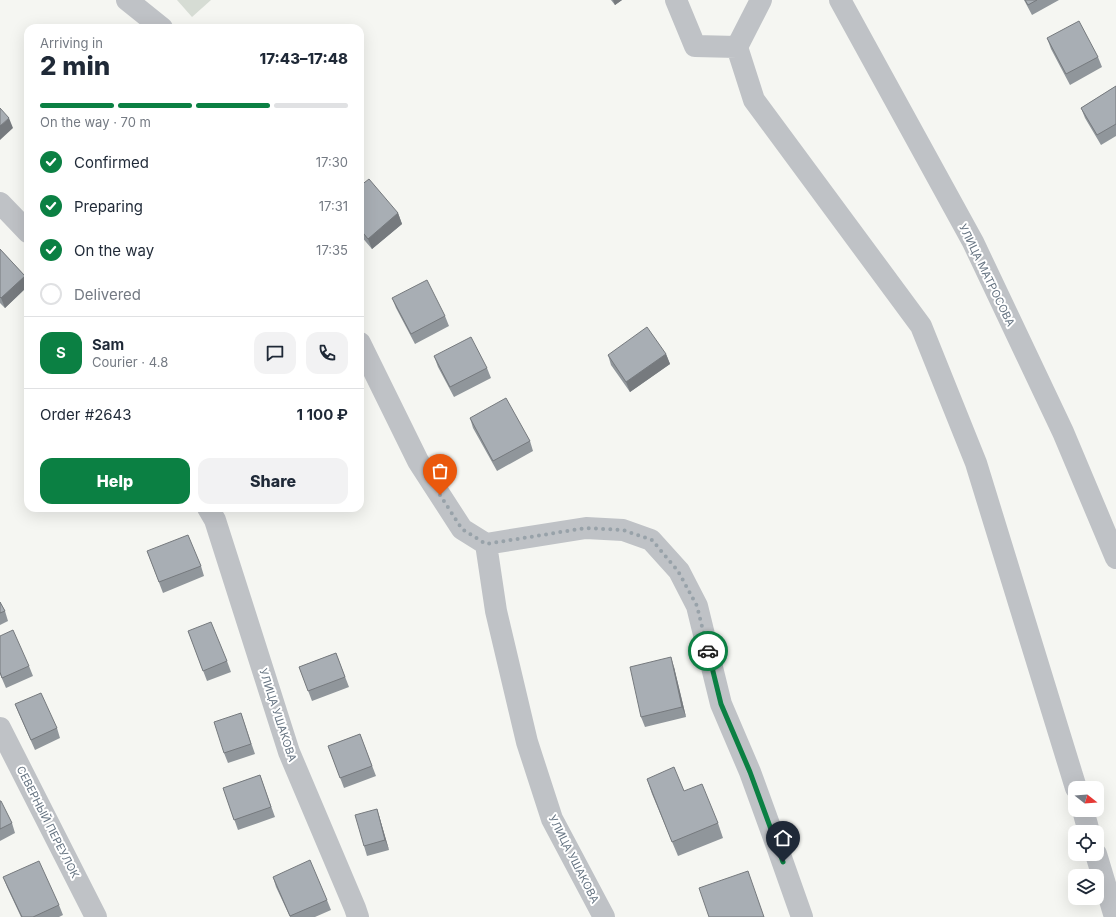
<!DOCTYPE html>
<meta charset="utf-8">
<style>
body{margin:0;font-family:Inter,sans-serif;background:#f2f2f3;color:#1f2937;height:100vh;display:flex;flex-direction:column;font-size:15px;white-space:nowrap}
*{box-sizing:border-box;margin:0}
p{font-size:13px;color:#747a83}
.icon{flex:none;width:22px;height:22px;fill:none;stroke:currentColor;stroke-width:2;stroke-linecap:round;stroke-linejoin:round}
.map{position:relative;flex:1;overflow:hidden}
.side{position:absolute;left:24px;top:24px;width:340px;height:488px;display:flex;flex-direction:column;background:#fff;border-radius:12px;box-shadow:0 4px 16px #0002}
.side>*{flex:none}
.needle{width:26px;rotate:107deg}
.buttons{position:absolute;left:1068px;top:781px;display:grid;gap:8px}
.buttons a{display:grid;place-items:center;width:36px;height:36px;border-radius:8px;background:#fff;box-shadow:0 4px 16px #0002;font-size:20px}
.pin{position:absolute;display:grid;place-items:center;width:34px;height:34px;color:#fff;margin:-41px -17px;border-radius:50% 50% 50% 0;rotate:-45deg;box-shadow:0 0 4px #0007}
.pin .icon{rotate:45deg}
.courier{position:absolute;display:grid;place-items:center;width:40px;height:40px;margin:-20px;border:3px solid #0b8043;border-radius:50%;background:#fff;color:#222;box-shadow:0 1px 5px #0007}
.head em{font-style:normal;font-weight:800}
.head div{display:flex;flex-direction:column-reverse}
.head{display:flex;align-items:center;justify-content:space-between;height:68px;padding:0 16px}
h1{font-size:26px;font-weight:800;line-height:30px}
.bar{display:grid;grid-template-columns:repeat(4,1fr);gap:6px 4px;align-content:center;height:48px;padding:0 16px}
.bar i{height:5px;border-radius:3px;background:#e0e1e3}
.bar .current{background:#0b8043}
.bar p{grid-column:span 4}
.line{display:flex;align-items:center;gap:10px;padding:0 16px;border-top:1px solid #e0e1e3}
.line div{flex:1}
.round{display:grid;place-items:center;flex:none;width:42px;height:42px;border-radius:12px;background:#f2f2f3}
ol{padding:0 16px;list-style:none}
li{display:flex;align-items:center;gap:12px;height:44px}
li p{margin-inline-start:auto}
li .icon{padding:4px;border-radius:50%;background:#0b8043;color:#fff;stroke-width:4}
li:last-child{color:#747a83}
li i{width:22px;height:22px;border:2px solid #e0e1e3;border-radius:50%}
.primary-button{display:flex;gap:8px;margin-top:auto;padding:8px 16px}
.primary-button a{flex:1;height:46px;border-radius:12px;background:#0b8043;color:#fff;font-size:16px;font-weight:800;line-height:46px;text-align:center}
.primary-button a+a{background:#f2f2f3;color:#1f2937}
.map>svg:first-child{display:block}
.green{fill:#d6dcd4}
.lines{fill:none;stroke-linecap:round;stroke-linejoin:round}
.minor{stroke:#bfc2c6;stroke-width:22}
.wall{fill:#90969b}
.shaded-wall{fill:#767a7e}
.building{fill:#a8aeb4;stroke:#767a7e}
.done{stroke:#98a2a9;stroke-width:4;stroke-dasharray:0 7.2}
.route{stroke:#0b8043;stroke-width:5}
.labels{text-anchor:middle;stroke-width:4;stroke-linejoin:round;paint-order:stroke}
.street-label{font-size:11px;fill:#667482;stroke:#fff}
</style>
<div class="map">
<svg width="1116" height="917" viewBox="0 0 1116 917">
<rect width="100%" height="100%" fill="#f5f6f2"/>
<!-- green -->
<path class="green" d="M 177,0 L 211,0 L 192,17 Z"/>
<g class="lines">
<!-- minor -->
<path class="minor" d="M 127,0 L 162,28
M 676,0 L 695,46 L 737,47 L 761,0
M 840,0 L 973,242 L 1063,432 L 1116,558
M 737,47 L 754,100 L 921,326 L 976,463 L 1076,788
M 0,203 L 28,232
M 360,343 L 418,461 L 462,529 L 486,544 L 496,611 L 527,742 L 552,819 L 604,917
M 208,508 L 215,520 L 289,752 L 355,908 L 358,917
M 486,544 L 586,528 L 623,530 L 651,540 L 679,571 L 697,606 L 721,704 L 750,772 L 778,849 L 802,917
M 0,728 L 96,917
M 1083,810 L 1089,832
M 1096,854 L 1115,917"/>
</g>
<!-- wall -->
<path class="wall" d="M 611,0 L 622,0 L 615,5 Z
M 1024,0 L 1059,0 L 1032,15 Z
M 1047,38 L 1098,57 L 1102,67 L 1070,85 L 1051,49 Z
M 1116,86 L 1116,136 L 1101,145 L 1085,118 L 1081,108 Z
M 360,186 L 398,213 L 402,224 L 372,249 L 360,235 Z
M 0,249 L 25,276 L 28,284 L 28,286 L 5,308 L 0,303 Z
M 392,298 L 445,316 L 449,326 L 415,344 L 396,308 Z
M 666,354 L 670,364 L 630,392 L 611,365 L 608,355 Z
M 434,356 L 487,368 L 491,378 L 454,397 L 438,367 Z
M 470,418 L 530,441 L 533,451 L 497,471 L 473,428 Z
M 147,551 L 201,566 L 204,576 L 163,593 Z
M 0,602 L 5,611 L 8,621 L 0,625 Z
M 188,631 L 227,661 L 231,672 L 207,681 Z
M 0,636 L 29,666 L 33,676 L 6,688 L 0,674 Z
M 336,653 L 349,687 L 312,701 L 299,667 Z
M 674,667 L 686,717 L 645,727 L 641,717 Z
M 15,704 L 57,728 L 60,738 L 35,750 L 19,714 Z
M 241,713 L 255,754 L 228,763 L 224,753 Z
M 360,734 L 376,776 L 344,788 L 328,746 Z
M 260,775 L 275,817 L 238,830 L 223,788 Z
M 647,779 L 684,791 L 718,823 L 723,838 L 678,856 L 652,794 Z
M 0,801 L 12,823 L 15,833 L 0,841 Z
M 377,809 L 380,819 L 389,850 L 367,856 L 364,846 Z
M 3,877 L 59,905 L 63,915 L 59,917 L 21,917 L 7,887 Z
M 273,877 L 327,900 L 331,910 L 315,917 L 290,917 L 276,887 Z"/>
<!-- shaded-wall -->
<path class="shaded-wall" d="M 613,0 L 622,0 L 615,5 Z
M 9,118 L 13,128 L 0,140 L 0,126 Z
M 398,213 L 402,224 L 372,249 L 368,239 Z
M 25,276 L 28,284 L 28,286 L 5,308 L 1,298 Z
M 666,354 L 670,364 L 630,392 L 626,382 Z
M 671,657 L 674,667 L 686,717 L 682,707 Z
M 377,809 L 380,819 L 389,850 L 385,840 Z"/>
<!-- building -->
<path class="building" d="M 1025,0 L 1037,0 L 1028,5 Z
M 1079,21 L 1098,57 L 1066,74 L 1047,38 Z
M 1116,86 L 1116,124 L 1097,135 L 1081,108 Z
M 0,108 L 9,118 L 0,126 Z
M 369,179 L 398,213 L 368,239 L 360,229 L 360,186 Z
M 0,249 L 25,276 L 1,298 L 0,297 Z
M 427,280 L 445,316 L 411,334 L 392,298 Z
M 647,327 L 666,354 L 626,382 L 608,355 Z
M 471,337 L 487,368 L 450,387 L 434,356 Z
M 506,398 L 530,441 L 493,461 L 470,418 Z
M 188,535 L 201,566 L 159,582 L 147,551 Z
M 0,602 L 5,611 L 0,613 Z
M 211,622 L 227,661 L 203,671 L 188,631 Z
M 13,630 L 29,666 L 2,678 L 0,672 L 0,636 Z
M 336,653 L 345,677 L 308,691 L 299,667 Z
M 671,657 L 682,707 L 641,717 L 630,667 Z
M 41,693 L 57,728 L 31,740 L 15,704 Z
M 241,713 L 251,744 L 224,753 L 214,722 Z
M 360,734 L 372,766 L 340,778 L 328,746 Z
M 674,767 L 684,791 L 702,784 L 718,823 L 672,842 L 647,779 Z
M 260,775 L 271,807 L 234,820 L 223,788 Z
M 0,801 L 1,801 L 12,823 L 0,829 Z
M 377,809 L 385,840 L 364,846 L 355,815 Z
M 310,860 L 327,900 L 290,916 L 273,877 Z
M 39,861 L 59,905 L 33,917 L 22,917 L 3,877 Z
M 748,871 L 764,917 L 709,917 L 699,888 Z"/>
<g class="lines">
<!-- done -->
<path class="done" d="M 440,495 L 462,529 L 486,544 L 586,528 L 623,530 L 652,540 L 678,571 L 697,606 L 708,651"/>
<!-- route -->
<path class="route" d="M 708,651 L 721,704 L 750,772 L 783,862"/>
</g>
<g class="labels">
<!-- street labels -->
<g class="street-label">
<text transform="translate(987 275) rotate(64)" y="4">УЛИЦА МАТРОСОВА</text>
<text transform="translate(278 715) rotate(72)" y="4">УЛИЦА УШАКОВА</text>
<text transform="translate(48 822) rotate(63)" y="4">СЕВЕРНЫЙ ПЕРЕУЛОК</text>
<text transform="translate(574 859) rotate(63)" y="4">УЛИЦА УШАКОВА</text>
</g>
</g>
</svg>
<div class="buttons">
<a><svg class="needle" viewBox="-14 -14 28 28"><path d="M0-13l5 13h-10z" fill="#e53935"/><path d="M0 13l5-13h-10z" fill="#747a83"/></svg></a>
<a><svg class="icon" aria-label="locate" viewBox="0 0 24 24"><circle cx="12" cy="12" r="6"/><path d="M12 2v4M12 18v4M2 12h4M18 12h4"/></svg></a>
<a><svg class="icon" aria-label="layers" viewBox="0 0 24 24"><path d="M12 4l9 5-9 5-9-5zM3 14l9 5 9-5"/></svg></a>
</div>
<div class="pin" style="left:440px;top:495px;background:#ea580c"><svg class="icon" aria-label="bag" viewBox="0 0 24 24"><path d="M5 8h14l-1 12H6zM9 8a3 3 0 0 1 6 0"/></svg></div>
<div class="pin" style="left:783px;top:862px;background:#1f2937"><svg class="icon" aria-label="home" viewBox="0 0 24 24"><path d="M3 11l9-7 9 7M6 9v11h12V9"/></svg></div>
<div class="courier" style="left:708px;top:651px"><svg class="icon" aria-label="car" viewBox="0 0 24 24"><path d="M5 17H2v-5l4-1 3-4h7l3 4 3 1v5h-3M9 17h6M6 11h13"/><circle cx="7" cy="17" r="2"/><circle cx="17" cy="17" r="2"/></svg></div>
<section class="side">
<div class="head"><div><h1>2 min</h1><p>Arriving in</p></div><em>17:43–17:48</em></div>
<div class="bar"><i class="current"></i><i class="current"></i><i class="current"></i><i></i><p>On the way · 70 m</p></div>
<ol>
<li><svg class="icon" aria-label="check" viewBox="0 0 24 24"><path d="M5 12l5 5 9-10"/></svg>Confirmed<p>17:30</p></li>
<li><svg class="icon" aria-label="check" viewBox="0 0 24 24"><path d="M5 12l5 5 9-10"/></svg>Preparing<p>17:31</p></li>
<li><svg class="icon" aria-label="check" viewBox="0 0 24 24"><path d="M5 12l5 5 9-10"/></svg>On the way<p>17:35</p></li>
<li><i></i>Delivered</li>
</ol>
<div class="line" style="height:72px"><b class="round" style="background:#0b8043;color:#fff">S</b><div><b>Sam</b><p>Courier · 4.8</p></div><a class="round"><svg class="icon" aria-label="chat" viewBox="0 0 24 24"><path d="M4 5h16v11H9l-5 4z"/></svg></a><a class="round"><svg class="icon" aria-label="phone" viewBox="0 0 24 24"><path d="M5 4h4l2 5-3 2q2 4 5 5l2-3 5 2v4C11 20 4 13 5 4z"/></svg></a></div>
<div class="line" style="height:52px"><div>Order #2643</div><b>1 100 ₽</b></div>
<div class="primary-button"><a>Help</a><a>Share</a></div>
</section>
</div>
